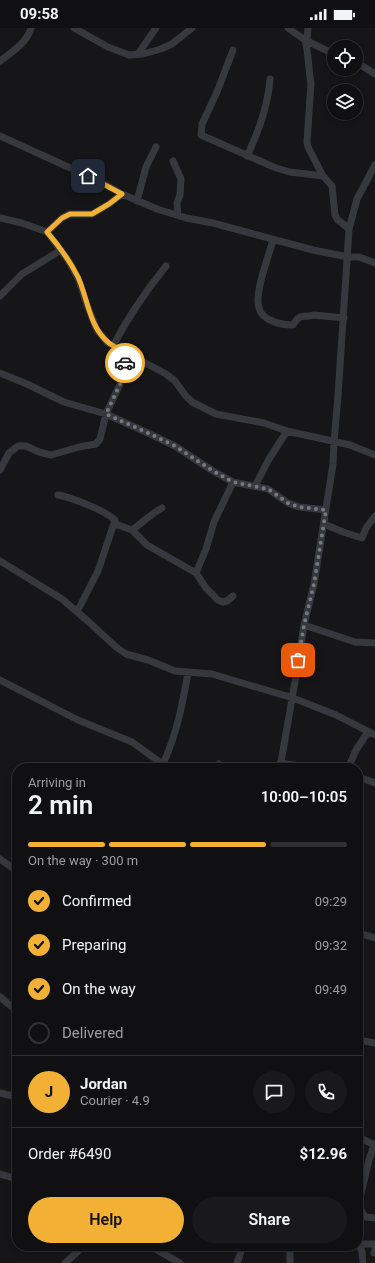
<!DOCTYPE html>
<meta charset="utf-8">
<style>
body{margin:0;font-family:Roboto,sans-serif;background:#19191b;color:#f1f3f6;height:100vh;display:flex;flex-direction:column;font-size:15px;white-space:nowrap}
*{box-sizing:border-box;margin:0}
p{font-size:13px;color:#9c9d9f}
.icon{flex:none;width:22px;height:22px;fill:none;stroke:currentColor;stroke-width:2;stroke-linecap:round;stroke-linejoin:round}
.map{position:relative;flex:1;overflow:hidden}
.drawer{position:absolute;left:12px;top:735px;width:351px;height:488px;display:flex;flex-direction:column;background:#101012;border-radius:16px;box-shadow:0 2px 6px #0003,0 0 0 1px #303032}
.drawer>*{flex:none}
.fabs{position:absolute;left:327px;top:12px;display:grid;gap:8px}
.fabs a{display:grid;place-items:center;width:36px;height:36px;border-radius:50%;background:#101012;box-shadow:0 2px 6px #0003,0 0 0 1px #303032;font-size:20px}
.pin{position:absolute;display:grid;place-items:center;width:34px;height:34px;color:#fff;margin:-17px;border-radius:8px;box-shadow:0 2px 6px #0006}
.courier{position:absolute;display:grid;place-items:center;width:40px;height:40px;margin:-20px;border:3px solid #f2b134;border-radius:50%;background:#fff;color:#222;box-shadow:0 1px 5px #0007}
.headline em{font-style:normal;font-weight:600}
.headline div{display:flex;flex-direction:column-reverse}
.headline{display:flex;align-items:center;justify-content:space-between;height:68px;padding:0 16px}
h1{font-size:26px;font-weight:600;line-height:30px}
.bar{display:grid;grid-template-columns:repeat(4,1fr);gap:6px 4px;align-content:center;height:48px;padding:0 16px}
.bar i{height:5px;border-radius:3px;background:#303032}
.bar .on{background:#f2b134}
.bar p{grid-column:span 4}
.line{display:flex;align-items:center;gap:10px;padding:0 16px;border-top:1px solid #303032}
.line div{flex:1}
.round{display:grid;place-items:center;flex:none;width:42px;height:42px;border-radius:21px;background:#19191b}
ol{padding:0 16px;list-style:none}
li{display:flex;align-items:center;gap:12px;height:44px}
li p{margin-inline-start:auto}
li .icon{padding:4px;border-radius:50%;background:#f2b134;color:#111;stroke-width:4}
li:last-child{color:#9c9d9f}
li i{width:22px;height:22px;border:2px solid #303032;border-radius:50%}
.action{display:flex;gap:8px;margin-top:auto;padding:8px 16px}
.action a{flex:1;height:46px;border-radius:24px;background:#f2b134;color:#111;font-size:16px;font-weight:600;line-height:46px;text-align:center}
.action a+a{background:#19191b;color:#f1f3f6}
.status{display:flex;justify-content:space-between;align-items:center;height:28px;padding:0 20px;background:#101012;direction:ltr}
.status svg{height:11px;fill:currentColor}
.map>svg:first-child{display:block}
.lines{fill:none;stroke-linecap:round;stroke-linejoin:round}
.minor{stroke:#37383d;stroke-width:7}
.done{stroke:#757880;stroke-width:4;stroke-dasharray:0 7.2}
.route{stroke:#f2b134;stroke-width:5}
</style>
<div class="status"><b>09:58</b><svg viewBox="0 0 49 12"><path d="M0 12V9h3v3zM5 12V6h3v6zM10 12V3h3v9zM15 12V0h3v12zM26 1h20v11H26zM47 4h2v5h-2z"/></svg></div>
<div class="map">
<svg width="375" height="1235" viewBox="0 0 375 1235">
<rect width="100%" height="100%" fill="#161618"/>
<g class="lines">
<!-- minor -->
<path class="minor" d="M 74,0 L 108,19 L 129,27 L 143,26 L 161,21 L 172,16 L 192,0
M 288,0 L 305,12 L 334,26
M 305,12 C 309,26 308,41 311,55 L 307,114 L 308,119 L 323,148 L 332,158 L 335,187 L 337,191 L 349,201
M 307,13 L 308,0
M 233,22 L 217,64 L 202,96 L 201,107 L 276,140 L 290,144 L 323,148
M 138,26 L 156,0
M 0,33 C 12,24 27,15 31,0
M 356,34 L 375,46
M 0,108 L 101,154 L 122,166 L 157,181 L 186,190 L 213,195 L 313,222 L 348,229 L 359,229 L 375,235
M 247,128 C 259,103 268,78 270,51
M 173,133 L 181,151 L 180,167 L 177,175 L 178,187
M 137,173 L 146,139 L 156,119
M 0,190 L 22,195 L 47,204 L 68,232 L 78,250 L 87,277 L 97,302 L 108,315 L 166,346 L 175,353 L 185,367 L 192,374 L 216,386 L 264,395 L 287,403 L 350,417 L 375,427
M 47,204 L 62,190 L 70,186 L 92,186 L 109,176 L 122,166
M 273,211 C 269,229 254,264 259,280 C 262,293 282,297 293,297 C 302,283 302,291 314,287 L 344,290
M 0,268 L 22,246 L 61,222
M 113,318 C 128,289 146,263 166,238
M 0,345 L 27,356 L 64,374 L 106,386 L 150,406 L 175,418 L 213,443 L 233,454 L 268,461 L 288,475 L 299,479 L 326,482
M 0,442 L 9,425 L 18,418 L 26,418 L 39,424 L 51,427 L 79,419 L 96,416 L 100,411 L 106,386 L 121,354 L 123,341 L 127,326
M 255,458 L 269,431 L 287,403
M 58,467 C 73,470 104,482 115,492 L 98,543 L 77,584
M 115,496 L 132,502 L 147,517 L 196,545 L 206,560 L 218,572 L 223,574 L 227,573 L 233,568
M 324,496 L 343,504 L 362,510 L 366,500 L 375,488
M 132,502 C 142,495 151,486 162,480
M 0,533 L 62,571 L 90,595 L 116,619 L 126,626 L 148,632 L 175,643 L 212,646 L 293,670 L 336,687 L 375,707
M 196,545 L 206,521 L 214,494 L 233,454
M 304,597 L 355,614 L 375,615
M 0,652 L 78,692 L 132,714 L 168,740
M 280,735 L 314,740
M 163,736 C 177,705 182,678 188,645
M 217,740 L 219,736
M 280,740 L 297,642 L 304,597 L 314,556 L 333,436 L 334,414 L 338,368 L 349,201 L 357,171 L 375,137
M 348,740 L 356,722 L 368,704
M 358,749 L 375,755
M 0,831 L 17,843
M 358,905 L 375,910
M 0,969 L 17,983
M 358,1012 L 375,1015
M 0,1065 L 17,1069
M 358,1109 L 375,1117
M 374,1117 L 369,1132 L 359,1174 L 360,1180 L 365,1189 L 375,1190
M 0,1146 L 17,1151
M 358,1216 L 375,1216
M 359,1216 L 362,1224 L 363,1235
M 150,1218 L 180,1235
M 374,1225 L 375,1221
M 65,1235 L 84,1218
M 237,1235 L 243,1218
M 290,1235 L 290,1218"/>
</g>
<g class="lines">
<!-- done -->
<path class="done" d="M 125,335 L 121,354 L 106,386 L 150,406 L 175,418 L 213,443 L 233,454 L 268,461 L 288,475 L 299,479 L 326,482 L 314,556 L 304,597 L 298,632"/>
<!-- route -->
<path class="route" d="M 88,148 L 122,166 L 109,176 L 92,186 L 70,186 L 62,190 L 47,204 C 59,218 70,233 78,249 C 88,271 89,299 109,315 C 114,319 121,322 127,326 L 125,335"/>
</g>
</svg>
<div class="fabs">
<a><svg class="icon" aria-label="locate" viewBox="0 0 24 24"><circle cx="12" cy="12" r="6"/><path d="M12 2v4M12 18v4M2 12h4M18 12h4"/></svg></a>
<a><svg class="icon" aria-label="layers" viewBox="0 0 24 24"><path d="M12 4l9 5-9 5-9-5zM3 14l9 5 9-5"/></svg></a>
</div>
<div class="pin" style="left:298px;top:632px;background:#ea580c"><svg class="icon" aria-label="bag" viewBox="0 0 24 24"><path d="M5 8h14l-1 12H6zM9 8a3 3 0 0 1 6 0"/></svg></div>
<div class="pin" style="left:88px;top:148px;background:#1f2937"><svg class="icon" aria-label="home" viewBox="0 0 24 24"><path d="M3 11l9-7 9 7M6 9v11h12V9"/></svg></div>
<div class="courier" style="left:125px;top:335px"><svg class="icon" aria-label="car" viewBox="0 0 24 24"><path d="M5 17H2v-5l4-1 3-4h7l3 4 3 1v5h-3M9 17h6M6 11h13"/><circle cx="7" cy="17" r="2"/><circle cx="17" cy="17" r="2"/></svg></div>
<section class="drawer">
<div class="headline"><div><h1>2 min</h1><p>Arriving in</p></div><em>10:00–10:05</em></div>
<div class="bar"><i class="on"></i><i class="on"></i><i class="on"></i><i></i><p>On the way · 300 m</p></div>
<ol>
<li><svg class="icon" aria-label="check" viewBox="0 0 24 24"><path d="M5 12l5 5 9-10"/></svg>Confirmed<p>09:29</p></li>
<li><svg class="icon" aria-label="check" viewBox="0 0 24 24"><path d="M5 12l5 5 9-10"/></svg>Preparing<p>09:32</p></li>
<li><svg class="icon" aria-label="check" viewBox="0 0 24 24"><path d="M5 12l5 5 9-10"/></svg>On the way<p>09:49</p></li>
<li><i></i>Delivered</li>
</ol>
<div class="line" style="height:72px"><b class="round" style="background:#f2b134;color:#111">J</b><div><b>Jordan</b><p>Courier · 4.9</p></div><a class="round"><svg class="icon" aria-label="chat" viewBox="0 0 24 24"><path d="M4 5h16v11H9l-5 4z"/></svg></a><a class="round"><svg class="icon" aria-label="phone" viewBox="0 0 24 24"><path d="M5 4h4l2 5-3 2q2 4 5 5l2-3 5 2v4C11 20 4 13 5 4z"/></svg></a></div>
<div class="line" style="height:52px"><div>Order #6490</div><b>$12.96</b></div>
<div class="action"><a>Help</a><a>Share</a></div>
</section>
</div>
